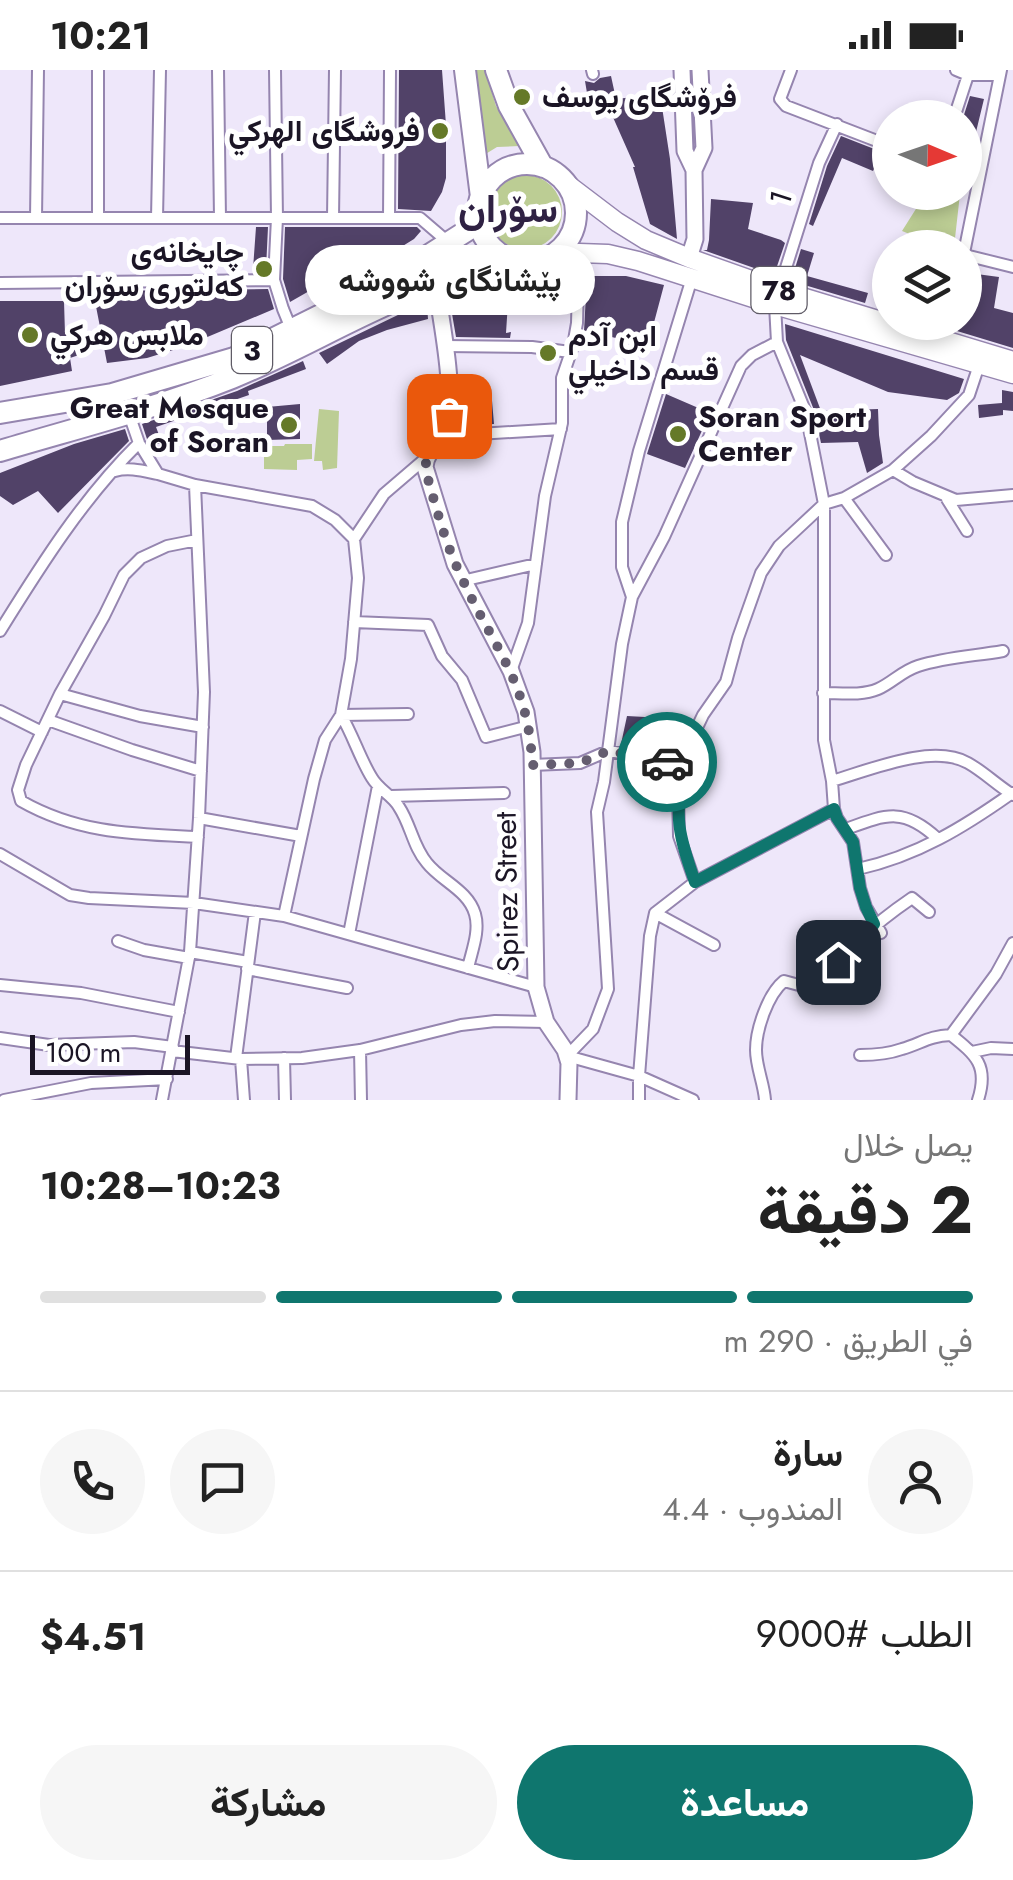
<!DOCTYPE html>
<html lang="ar">
<meta charset="utf-8">
<style>
body{margin:0;font-family:Jost,Vazirmatn,sans-serif;background:#f6f6f6;color:#222;direction:rtl;height:100vh;display:flex;flex-direction:column;font-size:38px;white-space:nowrap}
*{box-sizing:border-box;margin:0}
p{font-size:32px;color:#767676}
.icon{flex:none;width:55px;height:55px;fill:none;stroke:currentColor;stroke-width:2;stroke-linecap:round;stroke-linejoin:round}
.map{position:relative;height:1030px;overflow:hidden;direction:ltr}
.side{display:flex;flex-direction:column;background:#fff;flex:1}
.side>*{flex:none}
.needle{width:65px;rotate:92deg}
.buttons{position:absolute;left:872px;top:30px;display:grid;gap:20px}
.buttons a{display:grid;place-items:center;width:110px;height:110px;border-radius:50%;background:#fff;box-shadow:0 5px 15px #0003;font-size:50px}
.scale{position:absolute;left:30px;bottom:25px;width:160px;box-sizing:border-box;padding-left:10px;border:5px solid #1b1525;border-top:0;font-size:28px;line-height:35px;white-space:nowrap;color:#1b1525;-webkit-text-stroke:8px #fff;paint-order:stroke}
.pin{position:absolute;display:grid;place-items:center;width:85px;height:85px;color:#fff;margin:-42px;border-radius:20px;box-shadow:0 5px 15px #0006}
.courier{position:absolute;display:grid;place-items:center;width:100px;height:100px;margin:-50px;border:8px solid #0f766e;border-radius:50%;background:#fff;color:#222;box-shadow:0 2px 12px #0007}
.bubble{position:absolute;height:70px;border-radius:35px;background:#fff;box-shadow:0 5px 15px #0003;font-size:32px;font-weight:700;line-height:70px;text-align:center;direction:rtl}
.headline em{font-style:normal;font-weight:700}
.headline div{display:flex;flex-direction:column-reverse}
.headline{display:flex;align-items:center;justify-content:space-between;height:170px;padding:0 40px}
h1{font-size:65px;font-weight:700;line-height:75px}
.bar{display:grid;grid-template-columns:repeat(4,1fr);gap:15px 10px;align-content:center;height:120px;padding:0 40px}
.bar i{height:12px;border-radius:8px;background:#e0e0e0}
.bar .active{background:#0f766e}
.bar p{grid-column:span 4}
.line{display:flex;align-items:center;gap:25px;padding:0 40px;border-top:2px solid #e0e0e0}
.line div{flex:1}
.round{display:grid;place-items:center;flex:none;width:105px;height:105px;border-radius:52px;background:#f6f6f6}
.action{display:flex;gap:20px;margin-top:auto;padding:20px 40px}
.action a{flex:1;height:115px;border-radius:60px;background:#0f766e;color:#fff;font-size:40px;font-weight:700;line-height:115px;text-align:center}
.action a+a{background:#f6f6f6;color:#222}
.status{display:flex;justify-content:space-between;align-items:center;height:70px;padding:0 50px;background:#fff;direction:ltr}
.status svg{height:28px;fill:currentColor}
.map>svg:first-child{display:block}
.green{fill:#bccd94}
.building{fill:#514268}
.lines{fill:none;stroke-linecap:round;stroke-linejoin:round}
.street-casing{stroke:#9585af;stroke-width:14}
.secondary-casing{stroke:#9585af;stroke-width:19}
.primary-casing{stroke:#9585af;stroke-width:21}
.highway-casing{stroke:#9585af;stroke-width:24}
.street{stroke:#fff;stroke-width:10}
.secondary{stroke:#fff;stroke-width:15}
.primary{stroke:#fff;stroke-width:18}
.highway{stroke:#fff;stroke-width:20}
.done{stroke:#655e70;stroke-width:10;stroke-dasharray:0 18}
.route{stroke:#0f766e;stroke-width:12}
.poi-dot{fill:#657928;stroke:#fff;stroke-width:4}
.labels{text-anchor:middle;stroke-width:10;stroke-linejoin:round;paint-order:stroke}
.shield{fill:#fff;stroke:#5f5b66;stroke-width:2.5}
.shield-label{font-size:28px;font-weight:bold;fill:#1b1525}
.poi-label{font-size:30px;font-weight:bold;fill:#1b1525;stroke:#fff;text-anchor:start}
.street-label{font-size:30px;fill:#1b1525;stroke:#fff}
.district-label{font-size:40px;font-weight:bold;fill:#2f2143;stroke:#fff}
</style>
<div class="status"><b>10:21</b><svg viewBox="0 0 49 12"><path d="M0 12V9h3v3zM5 12V6h3v6zM10 12V3h3v9zM15 12V0h3v12zM26 1h20v11H26zM47 4h2v5h-2z"/></svg></div>
<div class="map">
<svg width="1013" height="1030" viewBox="0 0 1013 1030">
<rect width="100%" height="100%" fill="#eee7fa"/>
<!-- green -->
<path class="green" d="M 472,0 L 485,0 L 496,36 L 520,76 L 497,77 L 484,85 Z
M488 142a37 37 0 1 1 74 0a37 37 0 1 1-74 0Z
M 955,122 L 960,124 L 954,177 L 942,177 L 902,161 L 926,123 Z
M 319,339 L 339,341 L 337,398 L 323,400 L 322,391 L 314,391 Z
M 285,374 L 312,374 L 312,389 L 297,390 L 297,400 L 264,399 L 264,376 L 284,376 Z"/>
<!-- building -->
<path class="building" d="M 399,0 L 442,0 L 446,55 L 446,108 L 442,122 L 431,141 L 398,139 Z
M 611,6 L 616,29 L 660,24 L 670,89 L 677,169 L 650,154 L 633,97 L 635,97 L 604,27 L 588,29 L 585,11 L 594,13 L 600,8 Z
M 970,26 L 984,29 L 968,95 L 965,94 L 963,48 Z
M 841,66 L 882,82 L 873,101 L 842,88 L 813,156 L 809,154 L 827,96 Z
M 711,129 L 753,133 L 748,159 L 781,170 L 785,173 L 774,205 L 703,180 L 707,180 L 709,170 Z
M 256,157 L 268,157 L 266,199 L 253,199 Z
M 285,157 L 417,157 L 421,161 L 414,169 L 385,187 L 318,216 L 290,232 L 283,209 Z
M 801,179 L 814,183 L 807,206 L 868,223 L 865,233 L 791,211 Z
M 969,203 L 999,207 L 994,238 L 1013,243 L 1013,278 L 957,261 L 959,252 L 965,252 L 965,221 Z
M 587,206 L 626,206 L 664,215 L 648,275 L 584,261 Z
M 570,207 L 569,224 L 508,232 L 506,263 L 511,262 L 510,268 L 456,267 L 450,232 L 541,211 Z
M 268,219 L 274,239 L 186,276 L 147,288 L 107,293 L 93,221 Z
M 0,231 L 64,231 L 65,264 L 77,264 L 79,285 L 70,288 L 72,301 L 0,316 Z
M 427,235 L 428,249 L 387,260 L 359,271 L 327,294 L 319,283 L 402,243 Z
M 785,254 L 964,309 L 959,323 L 947,330 L 888,322 L 800,285 L 821,341 L 878,339 L 879,365 L 883,393 L 867,403 L 858,372 L 821,373 L 814,340 L 786,270 Z
M 303,291 L 306,299 L 248,321 L 249,325 L 156,357 L 162,373 L 151,375 L 147,369 L 142,354 L 237,321 Z
M 491,319 L 494,354 L 461,356 L 461,320 Z
M 1002,320 L 1013,322 L 1013,341 L 1003,340 L 1003,345 L 979,348 L 978,335 L 1002,333 Z
M 666,324 L 710,343 L 685,398 L 647,384 Z
M 300,334 L 300,369 L 267,370 L 267,337 Z
M 125,359 L 129,371 L 58,443 L 38,421 L 13,435 L 0,426 L 0,403 L 74,374 Z
M 627,646 L 645,647 L 672,655 L 664,683 L 621,674 Z"/>
<g class="lines">
<defs>
<path id="street" d="M 98,0 L 98,148
M 218,0 L 220,148
M 592,0 L 593,4
M 791,0 L 780,29 L 786,36 L 890,76
M 956,0 L 968,5 L 999,5
M 954,48 L 968,5
M 0,148 L 420,148 L 448,172
M 36,148 L 38,0
M 157,148 L 160,0
M 333,148 L 335,0
M 389,148 L 390,1
M 965,178 L 1001,0
M 965,185 L 1013,197
M 274,210 L 283,239 L 292,261
M 0,213 L 274,210 L 277,148 L 275,0
M 779,220 L 819,93 L 837,54
M 775,235 L 777,272 L 806,343 L 824,434 L 824,670 L 832,711 L 834,739 L 837,748 L 853,772 L 860,818 L 866,837 L 881,863
M 946,270 L 950,252
M 445,276 L 532,277 L 570,282
M 129,344 L 139,373 L 158,404 L 195,415 L 312,436 L 335,450 L 354,469
M 446,366 L 561,359
M 893,400 L 913,412 L 956,430 L 1013,425
M 115,401 C 129,397 143,401 158,404
M 844,428 L 886,485
M 947,429 L 967,461
M 197,470 L 167,476 L 141,488 L 124,505 L 104,546 L 60,624 L 26,695 L 18,720 L 21,731 C 79,764 134,764 198,767
M 462,511 L 536,494
M 632,527 L 622,497 L 622,452 L 639,381 L 692,208
M 354,552 L 428,555 L 442,586 L 462,610 L 486,667 L 529,656
M 0,561 C 41,495 83,428 139,373
M 511,601 L 528,553 L 545,426 L 562,353 L 562,308 L 573,276 L 577,253 L 579,183
M 823,623 C 840,623 862,626 878,619 C 892,613 902,601 918,596 C 946,587 975,586 1003,581
M 60,624 L 140,646 L 203,657
M 0,641 L 42,662
M 408,644 L 341,645 C 353,665 360,689 372,708 C 379,720 392,725 399,737 C 411,755 413,777 427,793 C 441,811 468,820 475,844 C 480,861 472,880 468,898
M 48,650 L 132,680 L 201,701
M 532,695 L 580,693 L 608,681 L 642,686 L 685,697
M 832,711 C 870,700 932,673 968,693 C 984,702 998,716 1013,725
M 391,726 L 504,723
M 199,748 L 301,766
M 846,759 C 887,744 904,737 938,769
M 0,784 L 70,825 L 89,828 L 194,833 L 284,846 L 536,917
M 858,799 C 917,786 964,757 1012,723
M 695,812 L 679,766 L 678,724 L 692,668 L 703,645 L 726,612 L 738,568 L 761,503 L 779,476 L 824,434 L 844,428 L 893,400 L 931,366 L 969,325 L 980,292
M 655,843 L 714,875
M 284,846 L 314,709 L 325,670 L 341,645 L 351,589 L 358,508 L 354,469 L 384,424 L 426,388
M 349,864 L 378,716
M 118,871 L 144,880 L 189,888
M 190,882 L 248,892
M 247,899 L 347,918
M 0,915 L 81,923 L 179,942
M 951,965 L 996,904 L 1013,873
M 0,968 L 49,975 L 134,972 L 173,977
M 360,980 L 361,1030
M 172,981 L 241,989 L 302,988 L 360,980 L 461,955 L 495,951 L 546,952
M 972,982 L 991,978 L 1013,979
M 860,985 C 875,985 888,984 902,979 C 922,973 929,966 951,965 C 976,985 989,996 978,1030
M 236,988 L 255,842
M 284,988 L 285,1030
M 241,989 L 244,1030
M 4,1030 L 91,1013 L 167,1009
M 162,1030 L 190,882 L 199,748 L 204,622 L 195,415
M 639,1030 L 639,1006 L 650,866 L 655,843 L 695,812 L 834,739
M 693,1030 L 639,1006 L 567,986 L 593,959 L 608,919 L 597,742 L 604,712 L 622,574 L 632,527 L 664,467 L 741,296 L 752,285 L 777,272
M 765,1030 C 764,1014 756,997 756,980 C 756,959 768,924 784,911 L 821,921 C 847,878 871,856 912,828 L 929,842"/>
<path id="secondary" d="M 682,0 L 685,81 L 694,100 L 695,169 L 689,188
M 694,100 L 704,78 L 700,0
M 436,216 C 442,253 455,323 448,358 C 444,377 427,375 425,397 L 455,494 L 511,601 L 526,642 L 532,682 L 536,917 L 546,952 L 565,980 L 569,993 L 568,1030"/>
<path id="primary" d="M 563,111 L 617,152 L 646,170 L 689,188 L 779,220 L 1013,291
M 550,186 L 579,183 L 608,184 L 638,191 L 775,235 L 1013,304"/>
<path id="highway" d="M 465,0 L 481,127
M 496,0 L 509,36 L 543,97
M478 143a49 49 0 1 1 98 0a49 49 0 1 1-98 0Z
M 0,343 L 112,324 L 234,288 L 385,213 L 479,153
M 0,381 C 77,358 157,338 232,308 C 289,285 341,254 397,230 C 437,214 479,204 521,192"/>
</defs>
<!-- street casing -->
<use href="#street" class="street-casing"/>
<!-- secondary casing -->
<use href="#secondary" class="secondary-casing"/>
<!-- primary casing -->
<use href="#primary" class="primary-casing"/>
<!-- highway casing -->
<use href="#highway" class="highway-casing"/>
<!-- street -->
<use href="#street" class="street"/>
<!-- secondary -->
<use href="#secondary" class="secondary"/>
<!-- primary -->
<use href="#primary" class="primary"/>
<!-- highway -->
<use href="#highway" class="highway"/>
</g>
<g class="lines">
<!-- done -->
<path class="done" d="M 449,346 C 447,380 423,371 426,402 C 436,437 445,473 461,506 C 492,576 530,613 532,695 L 580,693 L 608,681 L 667,692"/>
<!-- route -->
<path class="route" d="M 667,692 L 685,697 C 673,746 679,766 695,812 L 834,739 L 837,748 L 853,772 L 860,818 L 866,837 L 874,854 L 838,892"/>
</g>
<!-- markers -->
<g class="poi-dot">
<circle cx="522" cy="27" r="10"/>
<circle cx="440" cy="61" r="10"/>
<circle cx="264" cy="199" r="10"/>
<circle cx="30" cy="265" r="10"/>
<circle cx="548" cy="283" r="10"/>
<circle cx="289" cy="355" r="10"/>
<circle cx="678" cy="364" r="10"/>
</g>
<g class="labels">
<!-- shield labels -->
<g class="shield">
<rect x="751.5" y="197" width="55" height="46" rx="8"/>
<rect x="232" y="257" width="40" height="46" rx="8"/>
</g>
<g class="shield-label">
<text x="779" y="230">78</text>
<text x="252" y="290">3</text>
</g>
<!-- poi labels -->
<g class="poi-label">
<text x="542" y="37">فرۆشگای یوسف</text>
<text x="420" y="71" text-anchor="end">فروشگای الهركي</text>
<text x="244" y="192" text-anchor="end">چایخانەی<tspan x="244" dy="34">کەلتوری سۆران</tspan></text>
<text x="50" y="275">ملابس هركي</text>
<text x="568" y="276">ابن آدم<tspan x="568" dy="34">قسم داخيلي</tspan></text>
<text x="269" y="348" text-anchor="end">Great Mosque<tspan x="269" dy="34">of Soran</tspan></text>
<text x="698" y="357">Soran Sport<tspan x="698" dy="34">Center</tspan></text>
</g>
<!-- street labels -->
<g class="street-label">
<text transform="translate(781 128) rotate(-72)" y="10">1</text>
<text transform="translate(507 822) rotate(-91)" y="10">Spirez Street</text>
</g>
<!-- district labels -->
<g class="district-label">
<text x="508" y="152">سۆران</text>
</g>
</g>
</svg>
<div class="buttons">
<a><svg class="needle" viewBox="-14 -14 28 28"><path d="M0-13l5 13h-10z" fill="#e53935"/><path d="M0 13l5-13h-10z" fill="#767676"/></svg></a>
<a><svg class="icon" aria-label="layers" viewBox="0 0 24 24"><path d="M12 4l9 5-9 5-9-5zM3 14l9 5 9-5"/></svg></a>
</div>
<div class="scale">100 m</div>
<div class="pin" style="left:449px;top:346px;background:#ea580c"><svg class="icon" aria-label="bag" viewBox="0 0 24 24"><path d="M5 8h14l-1 12H6zM9 8a3 3 0 0 1 6 0"/></svg></div>
<div class="pin" style="left:838px;top:892px;background:#1f2937"><svg class="icon" aria-label="home" viewBox="0 0 24 24"><path d="M3 11l9-7 9 7M6 9v11h12V9"/></svg></div>
<div class="courier" style="left:667px;top:692px"><svg class="icon" aria-label="car" viewBox="0 0 24 24"><path d="M5 17H2v-5l4-1 3-4h7l3 4 3 1v5h-3M9 17h6M6 11h13"/><circle cx="7" cy="17" r="2"/><circle cx="17" cy="17" r="2"/></svg></div>
<div class="bubble" style="left:305px;top:175px;width:290px">پێشانگای شووشە</div>
</div>
<section class="side">
<div class="headline"><div><h1>2 دقيقة</h1><p>يصل خلال</p></div><em>10:23–10:28</em></div>
<div class="bar"><i class="active"></i><i class="active"></i><i class="active"></i><i></i><p>في الطريق · 290 m</p></div>
<div class="line" style="height:180px"><a class="round"><svg class="icon" aria-label="person" viewBox="0 0 24 24"><circle cx="12" cy="8" r="4"/><path d="M4 21q1-7 8-7t8 7"/></svg></a><div><b>سارة</b><p>المندوب · 4.4</p></div><a class="round"><svg class="icon" aria-label="chat" viewBox="0 0 24 24"><path d="M4 5h16v11H9l-5 4z"/></svg></a><a class="round"><svg class="icon" aria-label="phone" viewBox="0 0 24 24"><path d="M5 4h4l2 5-3 2q2 4 5 5l2-3 5 2v4C11 20 4 13 5 4z"/></svg></a></div>
<div class="line" style="height:130px"><div>الطلب #9000</div><b>$4.51</b></div>
<div class="action"><a>مساعدة</a><a>مشاركة</a></div>
</section>
